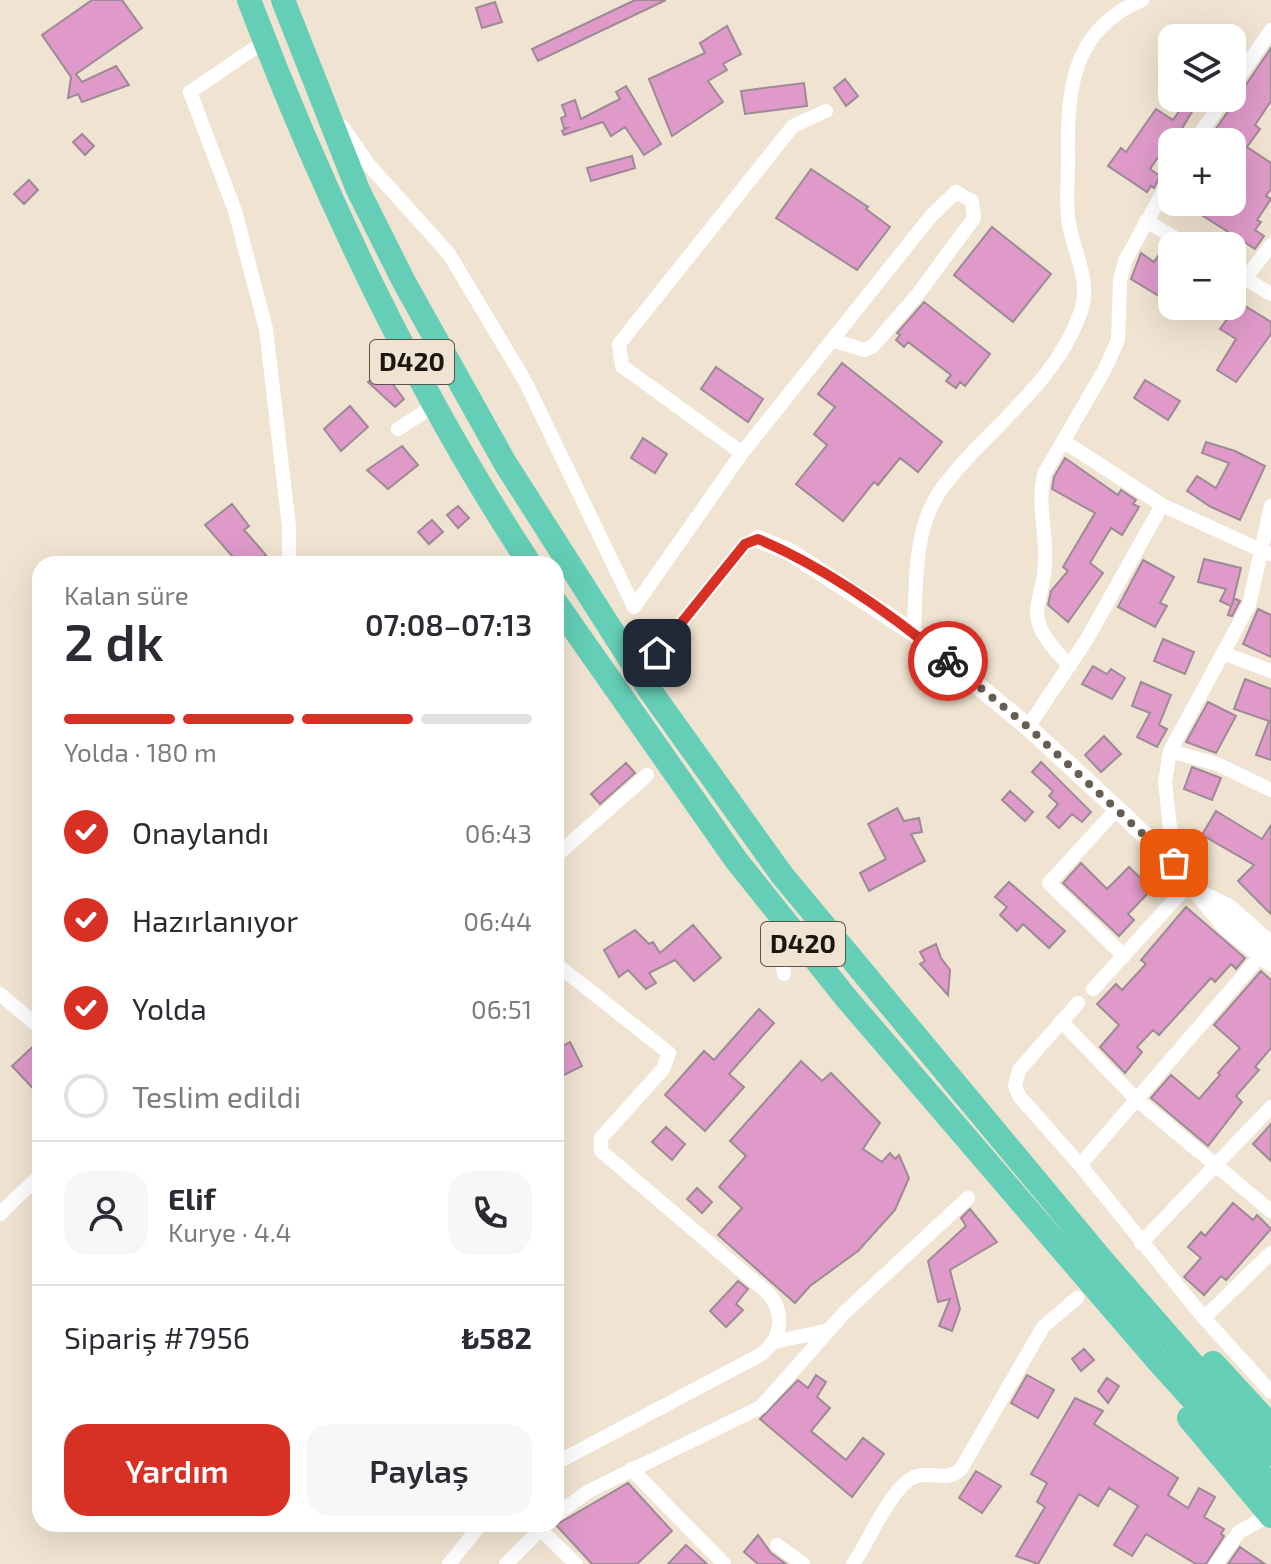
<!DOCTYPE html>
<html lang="tr">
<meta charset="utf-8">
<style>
body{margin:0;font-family:"Exo 2",sans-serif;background:#f7f7f7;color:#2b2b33;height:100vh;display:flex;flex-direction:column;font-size:30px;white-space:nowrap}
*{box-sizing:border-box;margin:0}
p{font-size:26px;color:#7c7c81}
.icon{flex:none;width:44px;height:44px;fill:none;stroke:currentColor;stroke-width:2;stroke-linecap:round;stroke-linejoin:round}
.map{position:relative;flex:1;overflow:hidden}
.sheet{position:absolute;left:32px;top:556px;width:532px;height:976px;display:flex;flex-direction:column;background:#fff;border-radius:24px;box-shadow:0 8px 32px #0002}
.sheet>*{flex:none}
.controls{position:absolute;left:1158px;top:24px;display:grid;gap:16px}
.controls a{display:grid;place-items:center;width:88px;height:88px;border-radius:16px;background:#fff;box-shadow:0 8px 32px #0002;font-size:40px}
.pin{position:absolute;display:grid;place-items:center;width:68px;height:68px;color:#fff;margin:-34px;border-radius:16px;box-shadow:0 4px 12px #0006}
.courier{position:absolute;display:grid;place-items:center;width:80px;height:80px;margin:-40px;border:6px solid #d93025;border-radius:50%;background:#fff;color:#222;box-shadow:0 2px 10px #0007}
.headline em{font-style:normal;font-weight:600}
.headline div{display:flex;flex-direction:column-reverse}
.headline{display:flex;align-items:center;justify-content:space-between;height:136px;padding:0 32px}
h1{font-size:52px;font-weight:600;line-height:60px}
.bar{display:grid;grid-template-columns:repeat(4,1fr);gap:12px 8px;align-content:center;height:96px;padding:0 32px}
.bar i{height:10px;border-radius:6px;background:#e1e1e2}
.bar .selected{background:#d93025}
.bar p{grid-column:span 4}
.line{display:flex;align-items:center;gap:20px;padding:0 32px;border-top:2px solid #e1e1e2}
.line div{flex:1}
.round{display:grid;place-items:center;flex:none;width:84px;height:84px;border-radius:24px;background:#f7f7f7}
ol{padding:0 32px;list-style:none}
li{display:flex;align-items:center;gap:24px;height:88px}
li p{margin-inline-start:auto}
li .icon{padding:8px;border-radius:50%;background:#d93025;color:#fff;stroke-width:4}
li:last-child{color:#7c7c81}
li i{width:44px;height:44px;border:4px solid #e1e1e2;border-radius:50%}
.button{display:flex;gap:16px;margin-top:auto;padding:16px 32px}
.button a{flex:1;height:92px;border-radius:24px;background:#d93025;color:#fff;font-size:32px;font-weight:600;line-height:92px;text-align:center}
.button a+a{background:#f7f7f7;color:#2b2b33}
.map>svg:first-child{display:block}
.building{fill:#df9ac9;stroke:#9c8a96;stroke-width:2}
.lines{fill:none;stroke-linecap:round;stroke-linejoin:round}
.minor{stroke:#fff;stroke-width:14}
.tertiary{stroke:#fff;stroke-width:18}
.trunk{stroke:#64ceb6;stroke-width:24}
.done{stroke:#665e54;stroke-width:8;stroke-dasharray:0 14.4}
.route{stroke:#d93025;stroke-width:10}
.labels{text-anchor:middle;stroke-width:6;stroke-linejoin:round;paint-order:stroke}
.shield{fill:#f0e3d1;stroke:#5b544a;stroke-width:2}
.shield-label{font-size:26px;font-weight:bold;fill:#1b1710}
</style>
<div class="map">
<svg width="1271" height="1564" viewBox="0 0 1271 1564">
<rect width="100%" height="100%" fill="#f0e3d1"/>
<!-- building -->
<path class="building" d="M 92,0 L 122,0 L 142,28 L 76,74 L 82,82 L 116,66 L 129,85 L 82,102 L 78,94 L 68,98 L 71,77 L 42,35 Z
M 635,0 L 666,0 L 538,61 L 532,49 Z
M 495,2 L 502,22 L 482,28 L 476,8 Z
M 727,26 L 741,54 L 723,64 L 727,70 L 708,81 L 723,102 L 672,136 L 649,79 L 705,53 L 700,43 Z
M 1271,48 L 1271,101 L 1255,125 L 1260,129 L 1247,147 L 1271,163 L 1271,189 L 1266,196 L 1271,199 L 1257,220 L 1261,222 L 1255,230 L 1264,236 L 1255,249 L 1181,202 L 1232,202 L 1245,179 L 1232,170 L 1232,142 L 1207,142 Z
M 845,79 L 858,96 L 846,106 L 834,88 Z
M 804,83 L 807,106 L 745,114 L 741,91 Z
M 626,86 L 661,144 L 644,155 L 625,127 L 611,136 L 603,122 L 564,135 L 562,131 L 567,128 L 564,128 L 561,118 L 566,116 L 562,105 L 575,100 L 581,119 L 620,99 L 616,92 Z
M 1184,104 L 1193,110 L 1174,142 L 1170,140 L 1150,169 L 1160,176 L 1154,188 L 1151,186 L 1147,192 L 1108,166 L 1121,148 L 1126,152 L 1156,109 L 1173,120 Z
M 82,134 L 94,146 L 85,155 L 73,142 Z
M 632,156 L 635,168 L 591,181 L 587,168 Z
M 811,169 L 868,207 L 866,209 L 890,227 L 857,270 L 776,218 Z
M 29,180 L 38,190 L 24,204 L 14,194 Z
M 992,227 L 1051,274 L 1013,322 L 954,275 Z
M 1166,244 L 1172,248 L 1172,304 L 1131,279 L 1141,253 L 1154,262 Z
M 924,302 L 990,354 L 965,386 L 960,382 L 956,388 L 946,381 L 951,375 L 908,342 L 904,347 L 896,340 L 900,335 L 897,333 Z
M 1209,306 L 1245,306 L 1271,322 L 1271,334 L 1236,382 L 1217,370 L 1236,339 L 1220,329 L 1227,319 Z
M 842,363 L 942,442 L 918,472 L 900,458 L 878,485 L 874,482 L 843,521 L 796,484 L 827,445 L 814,434 L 835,407 L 818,394 Z
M 716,367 L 763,399 L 748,422 L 701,389 Z
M 382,370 L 404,399 L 395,407 L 368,382 Z
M 1145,380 L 1180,401 L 1168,420 L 1134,398 Z
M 350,406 L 368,427 L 341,451 L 324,429 Z
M 643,438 L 667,454 L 655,473 L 631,458 Z
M 1206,442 L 1235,451 L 1265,466 L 1240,520 L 1211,507 L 1187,491 L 1197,476 L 1216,488 L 1229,463 L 1202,453 Z
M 402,446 L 418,465 L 388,489 L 367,470 Z
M 1065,458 L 1118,495 L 1121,490 L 1136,500 L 1133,504 L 1139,507 L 1122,535 L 1111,528 L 1090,563 L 1103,573 L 1068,622 L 1048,605 L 1051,591 L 1068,571 L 1063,567 L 1095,513 L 1052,489 L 1054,477 Z
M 232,504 L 249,526 L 244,530 L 266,555 L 256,564 L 239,564 L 205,525 Z
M 458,506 L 469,518 L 458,528 L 447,515 Z
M 432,520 L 443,532 L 429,544 L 418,532 Z
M 1204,559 L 1241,568 L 1232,605 L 1234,598 L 1240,601 L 1232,616 L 1228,615 L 1231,606 L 1220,601 L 1226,589 L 1198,582 Z
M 1143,560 L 1174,577 L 1160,603 L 1167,606 L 1155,627 L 1118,607 Z
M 1258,609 L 1271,615 L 1271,657 L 1243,644 Z
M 1163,639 L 1194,652 L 1185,674 L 1154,661 Z
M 1093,666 L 1107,674 L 1111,669 L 1125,678 L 1112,699 L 1082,684 Z
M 1245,679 L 1271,689 L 1271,760 L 1256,755 L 1269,721 L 1234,709 Z
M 1141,682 L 1171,695 L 1159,725 L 1167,729 L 1157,747 L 1137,737 L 1150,713 L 1132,706 Z
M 1208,702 L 1236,716 L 1216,753 L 1186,742 Z
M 1104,736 L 1121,754 L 1101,772 L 1085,755 Z
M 1041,762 L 1091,812 L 1082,822 L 1072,814 L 1059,828 L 1047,817 L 1058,804 L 1049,796 L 1053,791 L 1032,772 Z
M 626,763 L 635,773 L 600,804 L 591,794 Z
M 1192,767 L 1221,778 L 1212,800 L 1184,789 Z
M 1010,791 L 1033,812 L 1025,821 L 1002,800 Z
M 897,808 L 904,821 L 919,818 L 922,832 L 911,834 L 925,861 L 869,891 L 860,873 L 886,859 L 868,824 Z
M 1216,811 L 1262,839 L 1271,825 L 1271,914 L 1238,881 L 1254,865 L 1202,835 Z
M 1081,863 L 1107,889 L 1129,867 L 1152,889 L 1128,914 L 1134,920 L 1119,936 L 1063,883 Z
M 1009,882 L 1065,931 L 1049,948 L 1023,924 L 1017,931 L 1000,915 L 1007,907 L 995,897 Z
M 1186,907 L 1245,958 L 1236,969 L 1231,964 L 1215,982 L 1211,978 L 1159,1035 L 1153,1030 L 1137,1047 L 1142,1052 L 1125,1073 L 1100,1047 L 1119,1025 L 1097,1004 L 1116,984 L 1122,990 L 1146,964 L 1141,960 Z
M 693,925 L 721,958 L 694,981 L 675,960 L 649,973 L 656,983 L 646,989 L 628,970 L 619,977 L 604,950 L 635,930 L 649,944 L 653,942 L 660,953 Z
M 936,944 L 941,958 L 950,970 L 948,995 L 920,964 L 925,961 L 920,952 Z
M 1261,971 L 1271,980 L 1271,1048 L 1255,1067 L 1259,1070 L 1236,1096 L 1242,1102 L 1208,1146 L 1151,1098 L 1171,1075 L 1199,1099 L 1220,1075 L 1218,1073 L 1240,1048 L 1214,1025 Z
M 759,1009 L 774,1023 L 729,1074 L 744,1087 L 705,1131 L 665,1095 L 704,1051 L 714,1060 Z
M 40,1040 L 40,1096 L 12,1066 Z
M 570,1042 L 582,1066 L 556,1079 L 556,1049 Z
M 801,1061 L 822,1081 L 831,1073 L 880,1123 L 863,1149 L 882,1162 L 890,1153 L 895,1159 L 899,1155 L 909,1178 L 895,1210 L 858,1251 L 810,1286 L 795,1303 L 718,1235 L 742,1208 L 719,1187 L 746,1156 L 730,1141 Z
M 1271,1124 L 1271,1161 L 1253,1144 Z
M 666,1127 L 685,1144 L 672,1160 L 652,1142 Z
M 697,1188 L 712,1202 L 702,1213 L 687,1199 Z
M 1233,1203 L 1253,1220 L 1257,1215 L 1271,1229 L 1226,1280 L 1221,1276 L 1204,1295 L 1184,1277 L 1201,1258 L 1188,1247 L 1201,1232 L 1205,1236 Z
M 970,1209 L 997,1242 L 950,1270 L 960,1309 L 952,1331 L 939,1326 L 950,1299 L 938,1302 L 928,1261 L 966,1226 L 961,1218 Z
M 738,1281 L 748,1289 L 736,1304 L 743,1310 L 726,1327 L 710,1311 Z
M 1084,1349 L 1094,1360 L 1081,1371 L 1072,1359 Z
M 816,1375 L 826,1382 L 817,1397 L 830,1408 L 811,1431 L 846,1460 L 863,1438 L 884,1454 L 852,1497 L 760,1419 L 798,1380 L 808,1388 Z
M 1027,1375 L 1054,1390 L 1038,1418 L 1011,1403 Z
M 1107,1378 L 1119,1386 L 1108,1403 L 1098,1391 Z
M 1075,1398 L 1103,1411 L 1094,1424 L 1178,1478 L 1168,1495 L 1188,1508 L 1199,1488 L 1215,1497 L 1204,1517 L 1224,1529 L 1221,1534 L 1224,1536 L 1206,1564 L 1196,1564 L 1146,1534 L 1132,1556 L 1114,1545 L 1138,1506 L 1109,1488 L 1098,1506 L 1079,1494 L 1038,1564 L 1016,1556 L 1045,1507 L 1037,1502 L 1047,1483 L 1031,1474 Z
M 976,1471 L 1001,1486 L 982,1513 L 959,1498 Z
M 628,1483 L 672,1531 L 637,1564 L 592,1564 L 556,1525 Z
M 758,1535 L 771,1553 L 786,1564 L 758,1564 L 744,1552 Z
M 686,1545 L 707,1564 L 668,1564 Z
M 1240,1547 L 1265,1564 L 1228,1564 Z"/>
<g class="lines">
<!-- minor -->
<path class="minor" d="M 265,41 L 190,92 L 235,211 L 266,329 L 289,527 L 289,564
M 1232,87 L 1271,30
M 342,126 L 369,165 L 449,254 L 525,381 L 634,607 L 742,453 L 931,216 L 956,192 L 972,201 L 974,218 L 918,294 L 873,346 L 865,350 L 834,341
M 1194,142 L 1225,98
M 1146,221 L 1189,246
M 1232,271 L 1271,294
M 1245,279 L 1271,245
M 398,429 L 435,405
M 1063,441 L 1162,505 L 1269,554
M 742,453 L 622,366 L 619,344 L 793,126 L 826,111
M 914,633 C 916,588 913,530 940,491 C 984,430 1056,386 1081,311 C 1092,278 1071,249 1068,217 C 1066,199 1068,180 1068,162 C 1067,92 1070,30 1142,0
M 657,653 L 745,544 L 758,539
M 1225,654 L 1271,671
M 1070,666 C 1013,609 1048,610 1045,548 C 1044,521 1038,501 1044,474 L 1105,369 L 1118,340 L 1120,280 L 1125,261 L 1172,176
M 1028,727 L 1087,639 L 1162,505
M 1170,751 L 1217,764 L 1271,790
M 1117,809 L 1049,883 L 1124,956
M 556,856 L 647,775
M 1174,863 L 1165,782 L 1170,751 L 1249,605 L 1271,506
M 775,913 L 784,974
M 556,964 L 669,1053 L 663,1069 L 601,1138 L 601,1151 L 769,1294 C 786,1315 781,1340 760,1355 L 556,1463
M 1093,989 L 1191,882
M 0,994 L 40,1028
M 1078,1003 L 1019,1070 L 1015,1086 L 1019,1096 L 1080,1165 L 1204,1318 L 1271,1392
M 1061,1021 L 1136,1099 L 1271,1211
M 1080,1165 L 1268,947
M 0,1214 L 40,1175
M 1141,1243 L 1271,1107
M 1204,1318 L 1271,1253
M 774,1342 L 829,1330
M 631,1469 L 724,1564
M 556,1515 L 589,1491 L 761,1407 L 845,1312 L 968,1198
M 540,1529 L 576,1564
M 777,1545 L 803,1564
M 449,1564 L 481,1524
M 506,1564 L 546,1524
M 853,1564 C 869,1542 890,1488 914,1477 C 930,1470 947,1483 961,1469 L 1043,1327 L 1077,1298
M 1216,1564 L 1239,1532 L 1270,1515"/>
<!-- tertiary -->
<path class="tertiary" d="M 758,539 L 790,552 L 914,633 L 1028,727 L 1117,809 L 1174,863 L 1226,927 L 1271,963
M 1205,896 L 1229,908 L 1271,945"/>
<!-- trunk -->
<path class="trunk" d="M 249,0 C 322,192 417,393 530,564
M 283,0 L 358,190 L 404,282 L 505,463 L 649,689 L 782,875 L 1102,1260 L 1271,1454
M 556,603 L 736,860 L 847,999 L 1157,1360 L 1271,1486
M 1213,1363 L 1271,1426
M 1189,1418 L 1271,1516"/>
</g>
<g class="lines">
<!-- done -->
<path class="done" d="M 948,661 L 1028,727 L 1174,863"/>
<!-- route -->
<path class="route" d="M 657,653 L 745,544 L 758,539 C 825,567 891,614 948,661"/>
</g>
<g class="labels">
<!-- shield labels -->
<g class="shield">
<rect x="370" y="340" width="84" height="44" rx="6"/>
<rect x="761" y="922" width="84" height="44" rx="6"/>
</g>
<g class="shield-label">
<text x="412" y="371">D420</text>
<text x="803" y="953">D420</text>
</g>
</g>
</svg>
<div class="controls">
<a><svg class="icon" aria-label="layers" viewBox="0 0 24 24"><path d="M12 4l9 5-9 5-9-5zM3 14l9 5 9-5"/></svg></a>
<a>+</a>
<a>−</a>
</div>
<div class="pin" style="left:1174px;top:863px;background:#ea580c"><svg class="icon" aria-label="bag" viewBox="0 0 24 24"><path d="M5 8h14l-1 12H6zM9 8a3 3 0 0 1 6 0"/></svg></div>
<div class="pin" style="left:657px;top:653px;background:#1f2937"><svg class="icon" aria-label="home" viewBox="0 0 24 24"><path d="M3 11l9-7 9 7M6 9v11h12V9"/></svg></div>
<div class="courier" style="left:948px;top:661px"><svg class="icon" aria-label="bike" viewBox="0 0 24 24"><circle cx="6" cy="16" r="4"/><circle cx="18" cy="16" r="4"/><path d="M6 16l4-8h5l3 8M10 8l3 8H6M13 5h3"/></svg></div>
<section class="sheet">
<div class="headline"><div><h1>2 dk</h1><p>Kalan süre</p></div><em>07:08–07:13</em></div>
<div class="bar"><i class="selected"></i><i class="selected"></i><i class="selected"></i><i></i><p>Yolda · 180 m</p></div>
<ol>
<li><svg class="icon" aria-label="check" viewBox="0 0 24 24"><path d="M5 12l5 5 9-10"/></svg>Onaylandı<p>06:43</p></li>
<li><svg class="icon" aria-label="check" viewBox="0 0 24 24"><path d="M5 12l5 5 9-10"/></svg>Hazırlanıyor<p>06:44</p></li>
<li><svg class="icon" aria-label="check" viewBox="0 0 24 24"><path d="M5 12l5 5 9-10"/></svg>Yolda<p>06:51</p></li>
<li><i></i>Teslim edildi</li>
</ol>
<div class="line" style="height:144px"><a class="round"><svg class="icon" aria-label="person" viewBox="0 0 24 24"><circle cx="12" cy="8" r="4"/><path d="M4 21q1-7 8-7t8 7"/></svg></a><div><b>Elif</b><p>Kurye · 4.4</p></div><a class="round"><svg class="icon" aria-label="phone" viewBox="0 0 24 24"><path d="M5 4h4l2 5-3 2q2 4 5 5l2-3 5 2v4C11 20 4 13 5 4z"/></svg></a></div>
<div class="line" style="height:104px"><div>Sipariş #7956</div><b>₺582</b></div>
<div class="button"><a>Yardım</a><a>Paylaş</a></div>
</section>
</div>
